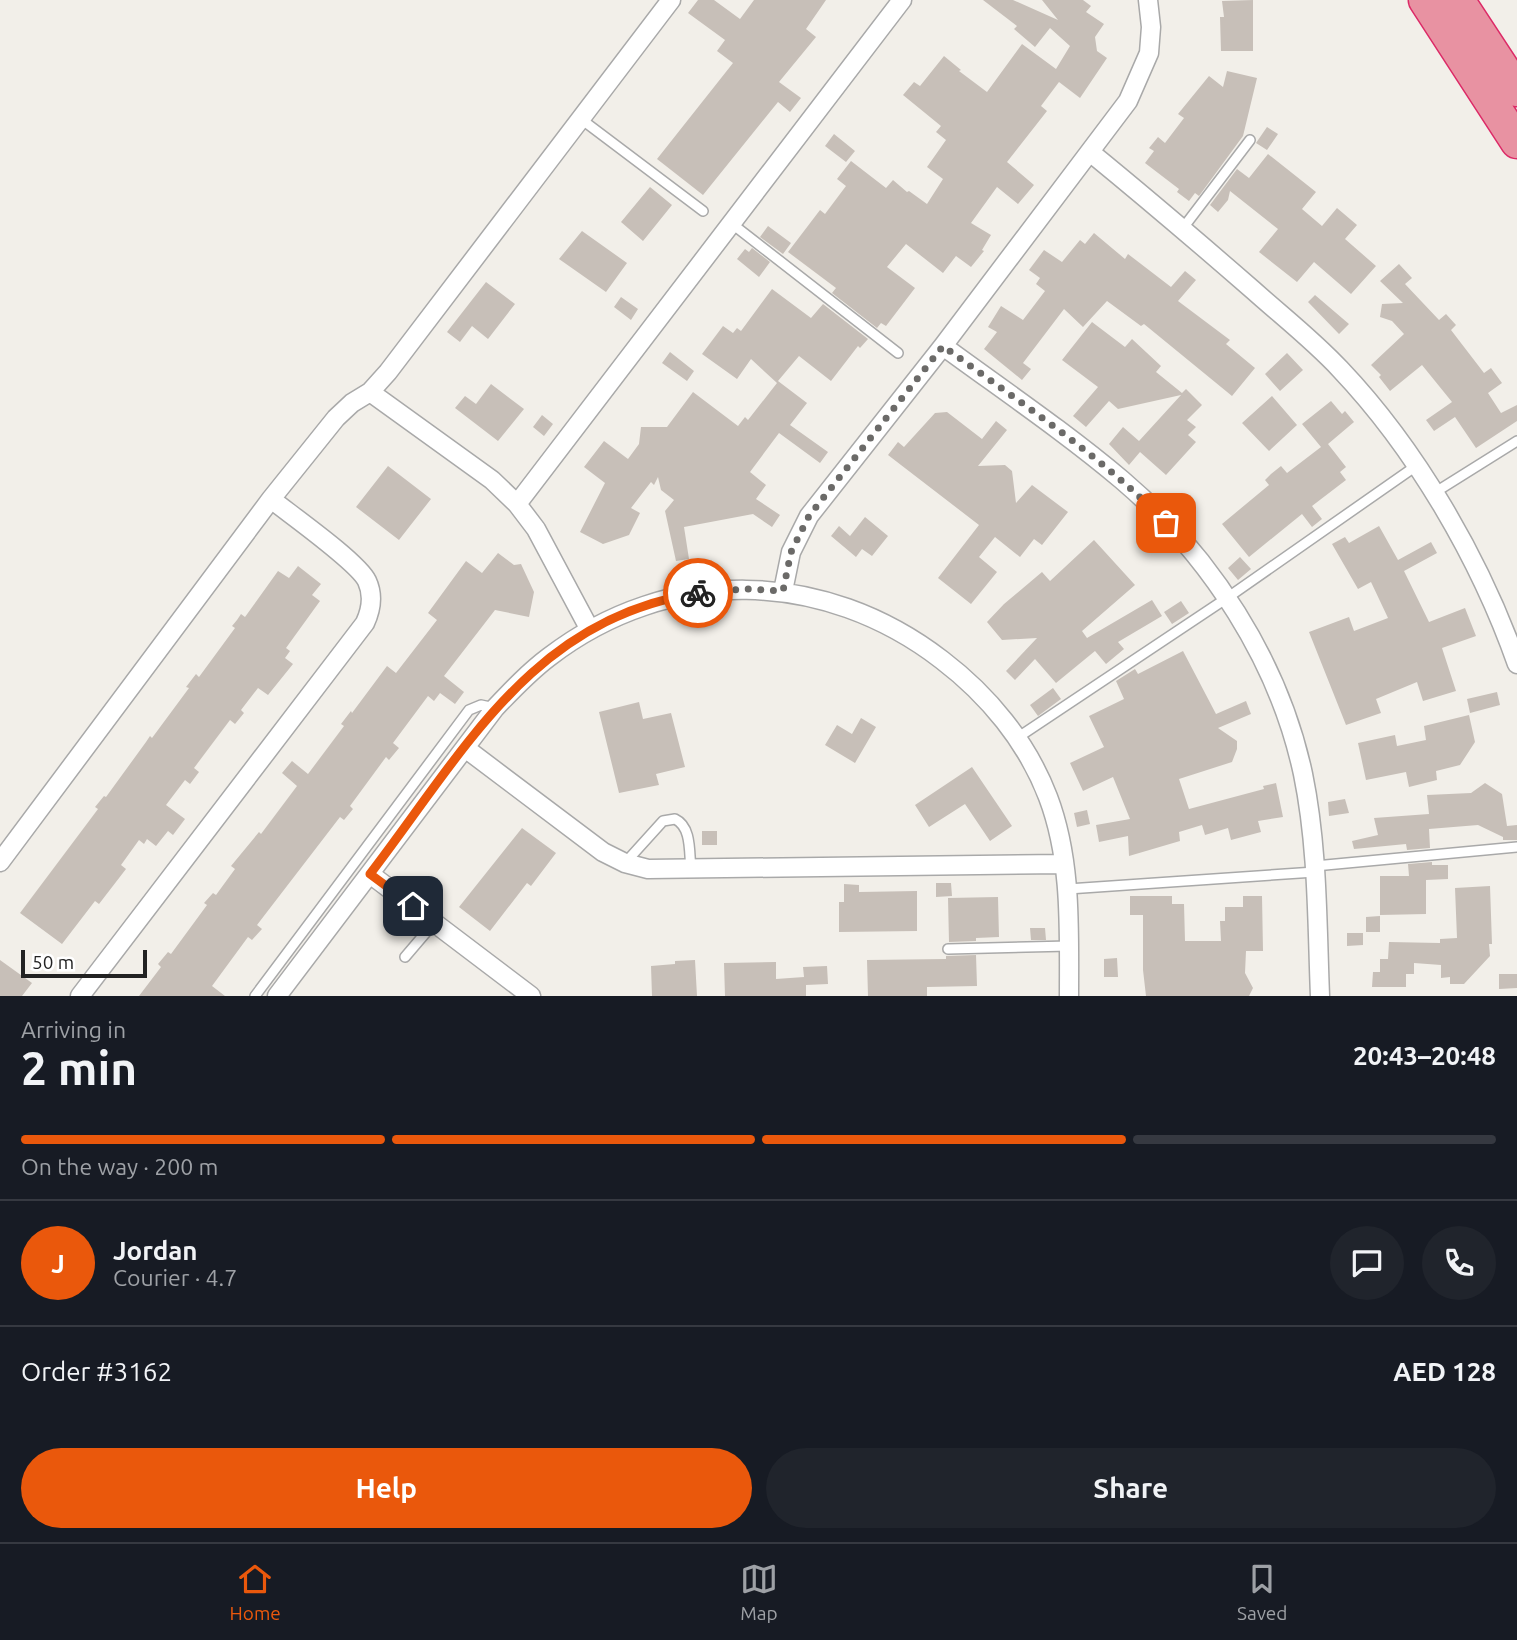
<!DOCTYPE html>
<meta charset="utf-8">
<style>
body{margin:0;font-family:Ubuntu,sans-serif;background:#20242c;color:#f1f3f6;height:100vh;display:flex;flex-direction:column;font-size:26px;white-space:nowrap}
*{box-sizing:border-box;margin:0}
p{font-size:23px;color:#9ea1a6}
.icon{flex:none;width:38px;height:38px;fill:none;stroke:currentColor;stroke-width:2;stroke-linecap:round;stroke-linejoin:round}
.map{position:relative;height:996px;overflow:hidden}
.drawer{display:flex;flex-direction:column;background:#171b24;flex:1}
.drawer>*{flex:none}
.scale{position:absolute;left:21px;bottom:18px;width:126px;box-sizing:border-box;padding-left:7px;border:4px solid #222;border-top:0;font-size:19px;line-height:24px;white-space:nowrap;color:#222;-webkit-text-stroke:5px #fff;paint-order:stroke}
.pin{position:absolute;display:grid;place-items:center;width:60px;height:60px;color:#fff;margin:-30px;border-radius:14px;box-shadow:0 4px 10px #0006}
.courier{position:absolute;display:grid;place-items:center;width:70px;height:70px;margin:-35px;border:5px solid #ea580c;border-radius:50%;background:#fff;color:#222;box-shadow:0 2px 9px #0007}
.overview em{font-style:normal;font-weight:700}
.overview div{display:flex;flex-direction:column-reverse}
.overview{display:flex;align-items:center;justify-content:space-between;height:119px;padding:0 21px}
h1{font-size:46px;font-weight:700;line-height:52px}
.bar{display:grid;grid-template-columns:repeat(4,1fr);gap:10px 7px;align-content:center;height:84px;padding:0 21px}
.bar i{height:9px;border-radius:5px;background:#363941}
.bar .on{background:#ea580c}
.bar p{grid-column:span 4}
.line{display:flex;align-items:center;gap:18px;padding:0 21px;border-top:2px solid #363941}
.line div{flex:1}
.round{display:grid;place-items:center;flex:none;width:74px;height:74px;border-radius:37px;background:#20242c}
.primary-button{display:flex;gap:14px;margin-top:auto;padding:14px 21px}
.primary-button a{flex:1;height:80px;border-radius:42px;background:#ea580c;color:#fff;font-size:28px;font-weight:700;line-height:80px;text-align:center}
.primary-button a+a{background:#20242c;color:#f1f3f6}
.dock{display:flex;justify-content:space-around;align-items:center;height:98px;border-top:2px solid #363941;background:#171b24;font-size:19px;color:#9ea1a6}
.dock a{display:grid;justify-items:center;gap:4px}
.dock .on{color:#ea580c}
.map>svg:first-child{display:block}
.building{fill:#c7bfb8}
.lines{fill:none;stroke-linecap:round;stroke-linejoin:round}
.service-casing{stroke:#a9a9a9;stroke-width:12}
.minor-casing{stroke:#a9a9a9;stroke-width:21}
.motorway-casing{stroke:#dc2a67;stroke-width:35}
.service{stroke:#fff;stroke-width:9}
.minor{stroke:#fff;stroke-width:18}
.motorway{stroke:#e892a2;stroke-width:32}
.done{stroke:#6b6a68;stroke-width:7;stroke-dasharray:0 12.6}
.route{stroke:#ea580c;stroke-width:9}
</style>
<div class="map">
<svg width="1517" height="996" viewBox="0 0 1517 996">
<rect width="100%" height="100%" fill="#f2efe9"/>
<!-- building -->
<path class="building" d="M 698,0 L 714,0 L 740,19 L 754,0 L 826,0 L 806,29 L 816,37 L 779,82 L 801,98 L 790,112 L 778,102 L 703,195 L 657,159 L 733,63 L 717,51 L 725,40 L 688,13 Z
M 983,0 L 1013,0 L 1058,20 L 1042,0 L 1083,0 L 1091,6 L 1086,12 L 1104,24 L 1095,37 L 1097,51 L 1107,58 L 1080,98 L 1059,82 L 1041,106 L 1047,111 L 1007,162 L 1034,185 L 1018,204 L 997,187 L 971,223 L 991,235 L 982,250 L 984,251 L 971,267 L 956,256 L 943,273 L 906,244 L 887,267 L 915,288 L 886,326 L 881,323 L 877,328 L 832,293 L 836,288 L 788,252 L 820,210 L 825,214 L 846,186 L 837,179 L 851,161 L 886,188 L 893,180 L 907,192 L 909,191 L 927,204 L 943,179 L 927,167 L 946,140 L 936,132 L 941,126 L 903,95 L 914,82 L 920,86 L 944,56 L 961,70 L 959,71 L 987,92 L 1022,44 L 1056,69 L 1070,46 L 1050,28 L 1035,47 L 1014,29 L 1017,26 Z
M 1253,0 L 1253,51 L 1221,51 L 1220,17 L 1224,17 L 1222,1 Z
M 1227,71 L 1257,78 L 1243,136 L 1199,196 L 1195,193 L 1189,201 L 1177,192 L 1179,189 L 1145,163 L 1154,151 L 1149,148 L 1158,137 L 1165,143 L 1184,118 L 1178,114 L 1209,76 L 1223,87 Z
M 1267,127 L 1278,134 L 1267,150 L 1256,143 Z
M 834,134 L 855,151 L 846,162 L 825,146 Z
M 1268,154 L 1316,192 L 1302,209 L 1322,226 L 1337,208 L 1357,225 L 1345,239 L 1376,266 L 1351,294 L 1314,262 L 1297,282 L 1259,252 L 1278,229 L 1230,191 L 1228,200 L 1218,212 L 1210,205 L 1237,169 L 1249,178 Z
M 650,187 L 672,205 L 643,241 L 621,222 Z
M 768,226 L 791,243 L 783,254 L 760,237 Z
M 582,231 L 627,263 L 606,292 L 559,259 Z
M 1094,233 L 1125,259 L 1128,254 L 1171,287 L 1185,271 L 1196,280 L 1178,301 L 1230,340 L 1226,344 L 1255,368 L 1232,396 L 1144,324 L 1141,326 L 1107,301 L 1083,327 L 1064,309 L 1023,363 L 1031,369 L 1022,380 L 984,349 L 997,332 L 988,327 L 1001,306 L 1023,320 L 1045,291 L 1036,284 L 1040,278 L 1029,270 L 1044,250 L 1062,262 L 1080,240 L 1085,244 Z
M 752,248 L 770,262 L 759,277 L 737,259 L 745,249 L 749,252 Z
M 1399,264 L 1412,278 L 1405,284 L 1439,320 L 1446,314 L 1456,325 L 1451,330 L 1484,373 L 1491,368 L 1502,383 L 1488,393 L 1501,413 L 1517,405 L 1517,421 L 1476,448 L 1455,417 L 1434,431 L 1426,420 L 1452,402 L 1422,365 L 1390,391 L 1379,377 L 1381,375 L 1371,365 L 1404,334 L 1392,321 L 1380,317 L 1382,304 L 1403,303 L 1380,281 Z
M 486,282 L 515,304 L 488,339 L 472,326 L 460,342 L 447,332 Z
M 772,289 L 811,318 L 823,304 L 868,339 L 860,348 L 858,346 L 831,381 L 799,356 L 778,381 L 807,403 L 790,425 L 828,452 L 820,463 L 779,433 L 750,472 L 766,485 L 756,499 L 780,515 L 772,527 L 753,514 L 684,527 L 689,559 L 676,561 L 665,511 L 674,500 L 661,490 L 658,477 L 654,485 L 651,482 L 631,508 L 640,513 L 629,535 L 603,544 L 580,532 L 605,483 L 584,467 L 604,441 L 628,459 L 639,444 L 641,427 L 667,427 L 693,392 L 738,426 L 745,417 L 748,420 L 777,383 L 751,359 L 737,379 L 702,354 L 723,326 L 733,333 L 737,328 L 741,331 Z
M 1315,295 L 1349,324 L 1339,334 L 1308,302 Z
M 621,297 L 638,309 L 631,320 L 614,307 Z
M 1092,322 L 1125,347 L 1132,339 L 1161,366 L 1156,372 L 1182,393 L 1186,389 L 1202,405 L 1187,420 L 1196,427 L 1188,435 L 1196,442 L 1166,475 L 1140,452 L 1129,465 L 1109,444 L 1123,427 L 1139,441 L 1181,395 L 1118,409 L 1109,401 L 1086,427 L 1073,416 L 1098,387 L 1062,360 Z
M 670,352 L 694,371 L 687,381 L 662,363 Z
M 1287,353 L 1303,370 L 1280,391 L 1265,374 Z
M 491,384 L 524,409 L 498,441 L 455,408 L 465,396 L 476,404 Z
M 1272,396 L 1297,425 L 1269,451 L 1242,423 Z
M 1331,401 L 1342,414 L 1345,411 L 1354,422 L 1328,444 L 1346,467 L 1340,472 L 1346,480 L 1312,506 L 1322,519 L 1312,527 L 1302,514 L 1249,557 L 1222,524 L 1269,485 L 1265,480 L 1271,474 L 1281,466 L 1287,473 L 1321,447 L 1302,424 Z
M 947,412 L 982,439 L 996,421 L 1007,430 L 978,466 L 1005,465 L 1012,471 L 1016,503 L 1032,485 L 1068,512 L 1042,545 L 1034,539 L 1020,557 L 995,537 L 979,557 L 997,572 L 971,604 L 938,578 L 979,525 L 888,455 L 898,442 L 904,447 L 935,413 Z
M 542,415 L 553,424 L 544,436 L 533,427 Z
M 388,466 L 431,499 L 399,540 L 356,507 Z
M 865,517 L 888,536 L 872,556 L 862,549 L 856,557 L 831,536 L 839,526 L 850,536 Z
M 1379,526 L 1398,560 L 1431,542 L 1437,553 L 1404,571 L 1429,622 L 1465,608 L 1476,636 L 1442,648 L 1456,691 L 1423,701 L 1417,682 L 1376,699 L 1381,713 L 1346,725 L 1309,632 L 1349,617 L 1354,631 L 1388,618 L 1371,582 L 1358,589 L 1332,544 L 1345,537 L 1349,543 Z
M 1094,540 L 1135,585 L 1082,631 L 1087,638 L 1152,600 L 1162,616 L 1118,642 L 1124,649 L 1106,664 L 1095,651 L 1056,683 L 1035,659 L 1015,680 L 1006,671 L 1037,638 L 1002,640 L 987,622 L 1004,604 L 1042,572 L 1050,581 Z
M 498,553 L 514,565 L 521,564 L 534,592 L 529,617 L 495,610 L 444,676 L 464,692 L 455,704 L 440,693 L 434,701 L 428,696 L 393,743 L 399,748 L 389,760 L 386,757 L 350,806 L 353,809 L 344,820 L 340,817 L 257,925 L 262,929 L 252,940 L 248,937 L 212,986 L 225,996 L 139,996 L 161,967 L 158,964 L 168,952 L 171,954 L 207,905 L 204,903 L 213,893 L 216,895 L 235,869 L 231,866 L 259,832 L 261,834 L 297,786 L 282,773 L 292,761 L 308,774 L 344,726 L 341,724 L 351,711 L 352,713 L 387,666 L 396,673 L 437,620 L 428,613 L 466,561 L 482,573 Z
M 1240,557 L 1251,569 L 1238,580 L 1228,568 Z
M 298,566 L 321,584 L 312,595 L 320,601 L 286,648 L 290,651 L 285,658 L 293,664 L 268,695 L 258,688 L 241,710 L 244,713 L 235,724 L 230,720 L 194,768 L 199,772 L 190,784 L 185,780 L 166,805 L 185,819 L 173,835 L 168,831 L 156,846 L 147,839 L 144,844 L 139,840 L 121,865 L 126,869 L 99,904 L 95,901 L 62,944 L 20,913 L 98,809 L 95,807 L 104,796 L 106,797 L 146,742 L 150,736 L 152,738 L 189,688 L 186,687 L 196,674 L 199,677 L 235,628 L 232,626 L 237,620 L 241,614 L 245,617 L 278,571 L 289,578 Z
M 1181,601 L 1189,613 L 1172,624 L 1164,612 Z
M 1183,651 L 1216,714 L 1246,701 L 1251,714 L 1218,728 L 1237,741 L 1237,749 L 1232,762 L 1179,779 L 1189,809 L 1264,789 L 1263,786 L 1276,783 L 1283,817 L 1258,821 L 1261,832 L 1231,840 L 1228,828 L 1205,835 L 1202,825 L 1179,832 L 1180,841 L 1129,856 L 1128,836 L 1099,842 L 1096,825 L 1130,819 L 1113,777 L 1083,791 L 1070,763 L 1104,747 L 1089,716 L 1124,699 L 1116,681 L 1135,669 L 1138,674 Z
M 1053,688 L 1061,699 L 1038,716 L 1030,705 Z
M 1497,692 L 1500,705 L 1470,713 L 1467,699 Z
M 639,702 L 643,719 L 671,713 L 685,767 L 656,774 L 659,785 L 619,793 L 599,712 Z
M 1469,715 L 1475,742 L 1460,765 L 1436,771 L 1437,780 L 1409,787 L 1406,772 L 1366,780 L 1358,743 L 1395,735 L 1397,746 L 1426,740 L 1424,726 Z
M 861,718 L 876,727 L 855,763 L 825,745 L 837,725 L 852,734 Z
M 972,767 L 1012,826 L 990,841 L 965,804 L 929,827 L 915,805 Z
M 1485,783 L 1502,794 L 1507,826 L 1517,825 L 1517,840 L 1503,840 L 1503,837 L 1478,825 L 1429,829 L 1430,848 L 1407,850 L 1406,844 L 1354,849 L 1352,841 L 1378,835 L 1374,818 L 1429,814 L 1427,795 L 1471,793 Z
M 1345,799 L 1349,813 L 1329,816 L 1328,802 Z
M 1087,810 L 1090,824 L 1077,827 L 1074,813 Z
M 522,828 L 556,853 L 531,886 L 527,883 L 490,931 L 459,907 Z
M 702,831 L 717,831 L 717,845 L 702,845 Z
M 1432,862 L 1432,865 L 1448,865 L 1448,879 L 1426,880 L 1426,914 L 1380,915 L 1380,876 L 1409,876 L 1408,864 Z
M 936,883 L 951,883 L 952,896 L 936,897 Z
M 844,884 L 859,885 L 859,892 L 917,891 L 917,931 L 839,932 L 839,902 L 844,902 Z
M 1490,886 L 1492,944 L 1489,944 L 1490,956 L 1464,984 L 1450,984 L 1450,977 L 1441,978 L 1441,965 L 1414,963 L 1414,974 L 1406,974 L 1406,987 L 1372,987 L 1373,972 L 1380,972 L 1380,959 L 1388,959 L 1389,942 L 1440,943 L 1440,939 L 1457,938 L 1455,888 Z
M 1130,896 L 1172,896 L 1172,904 L 1184,904 L 1185,941 L 1221,941 L 1220,921 L 1225,921 L 1225,907 L 1243,907 L 1243,896 L 1262,896 L 1263,951 L 1246,951 L 1245,973 L 1253,988 L 1249,996 L 1146,996 L 1143,970 L 1143,915 L 1130,915 Z
M 998,897 L 999,937 L 976,938 L 976,941 L 949,942 L 948,898 Z
M 1380,916 L 1380,932 L 1366,932 L 1366,917 Z
M 1030,928 L 1045,928 L 1046,940 L 1031,940 Z
M 1347,933 L 1363,933 L 1363,945 L 1347,946 Z
M 976,955 L 977,986 L 927,987 L 927,996 L 868,996 L 867,960 L 946,959 L 946,956 Z
M 1117,958 L 1118,977 L 1104,977 L 1104,959 Z
M 0,960 L 32,983 L 22,996 L 0,996 Z
M 695,960 L 697,996 L 652,996 L 651,966 L 675,964 L 675,961 Z
M 776,962 L 776,979 L 804,977 L 803,967 L 827,966 L 828,984 L 806,985 L 806,996 L 725,996 L 724,963 Z
M 1499,974 L 1517,974 L 1517,988 L 1499,989 Z"/>
<g class="lines">
<defs>
<path id="service" d="M 581,119 L 703,211
M 731,223 L 898,353
M 1183,228 L 1250,140
M 1434,493 L 1517,441
M 1017,738 L 1227,598 L 1416,466
M 625,863 L 663,821 L 675,819 C 692,827 689,853 691,870
M 1315,866 L 1517,847
M 1068,889 L 1315,872
M 948,949 L 1069,946
M 405,957 L 434,923
M 255,996 L 469,710 L 481,705 L 495,708"/>
<path id="minor" d="M 1090,152 C 1145,197 1199,243 1253,290 C 1282,316 1313,340 1340,369 C 1416,449 1480,559 1517,664
M 943,346 C 1003,390 1065,432 1122,480 C 1210,555 1279,661 1303,774 C 1318,847 1317,922 1320,996
M 370,392 L 492,480 L 517,504 L 536,529 L 590,630
M 517,504 L 902,0
M 783,591 L 791,552 L 809,516 L 943,346 L 1128,101 L 1149,53 L 1151,27 L 1148,0
M 465,748 L 603,852 L 625,863 L 648,869 L 1064,864
M 0,862 L 271,499 L 336,418 L 352,403 L 370,392 L 388,372 L 671,0
M 370,874 L 531,996
M 80,996 L 365,623 C 371,610 374,596 367,581 C 358,562 291,515 271,499
M 277,996 L 495,708 C 512,690 529,672 549,657 C 669,565 824,569 942,660 C 988,695 1027,742 1048,797 C 1072,860 1069,929 1069,996"/>
<path id="motorway" d="M 1425,0 L 1517,142
M 1458,0 L 1517,90"/>
</defs>
<!-- service casing -->
<use href="#service" class="service-casing"/>
<!-- minor casing -->
<use href="#minor" class="minor-casing"/>
<!-- motorway casing -->
<use href="#motorway" class="motorway-casing"/>
<!-- service -->
<use href="#service" class="service"/>
<!-- minor -->
<use href="#minor" class="minor"/>
<!-- motorway -->
<use href="#motorway" class="motorway"/>
</g>
<g class="lines">
<!-- done -->
<path class="done" d="M 698,593 L 746,589 L 783,591 L 791,552 L 809,516 L 943,346 C 1019,402 1101,455 1166,523"/>
<!-- route -->
<path class="route" d="M 413,906 L 370,874 C 463,753 532,618 698,593"/>
</g>
</svg>
<div class="scale">50 m</div>
<div class="pin" style="left:1166px;top:523px;background:#ea580c"><svg class="icon" aria-label="bag" viewBox="0 0 24 24"><path d="M5 8h14l-1 12H6zM9 8a3 3 0 0 1 6 0"/></svg></div>
<div class="pin" style="left:413px;top:906px;background:#1f2937"><svg class="icon" aria-label="home" viewBox="0 0 24 24"><path d="M3 11l9-7 9 7M6 9v11h12V9"/></svg></div>
<div class="courier" style="left:698px;top:593px"><svg class="icon" aria-label="bike" viewBox="0 0 24 24"><circle cx="6" cy="16" r="4"/><circle cx="18" cy="16" r="4"/><path d="M6 16l4-8h5l3 8M10 8l3 8H6M13 5h3"/></svg></div>
</div>
<section class="drawer">
<div class="overview"><div><h1>2 min</h1><p>Arriving in</p></div><em>20:43–20:48</em></div>
<div class="bar"><i class="on"></i><i class="on"></i><i class="on"></i><i></i><p>On the way · 200 m</p></div>
<div class="line" style="height:126px"><b class="round" style="background:#ea580c;color:#fff">J</b><div><b>Jordan</b><p>Courier · 4.7</p></div><a class="round"><svg class="icon" aria-label="chat" viewBox="0 0 24 24"><path d="M4 5h16v11H9l-5 4z"/></svg></a><a class="round"><svg class="icon" aria-label="phone" viewBox="0 0 24 24"><path d="M5 4h4l2 5-3 2q2 4 5 5l2-3 5 2v4C11 20 4 13 5 4z"/></svg></a></div>
<div class="line" style="height:91px"><div>Order #3162</div><b>AED 128</b></div>
<div class="primary-button"><a>Help</a><a>Share</a></div>
</section>
<nav class="dock">
<a class="on"><svg class="icon" aria-label="home" viewBox="0 0 24 24"><path d="M3 11l9-7 9 7M6 9v11h12V9"/></svg>Home</a>
<a><svg class="icon" aria-label="map" viewBox="0 0 24 24"><path d="M3 6l6-2 6 2 6-2v14l-6 2-6-2-6 2zM9 4v14M15 6v14"/></svg>Map</a>
<a><svg class="icon" aria-label="saved" viewBox="0 0 24 24"><path d="M7 4h10v16l-5-4-5 4z"/></svg>Saved</a>
</nav>
